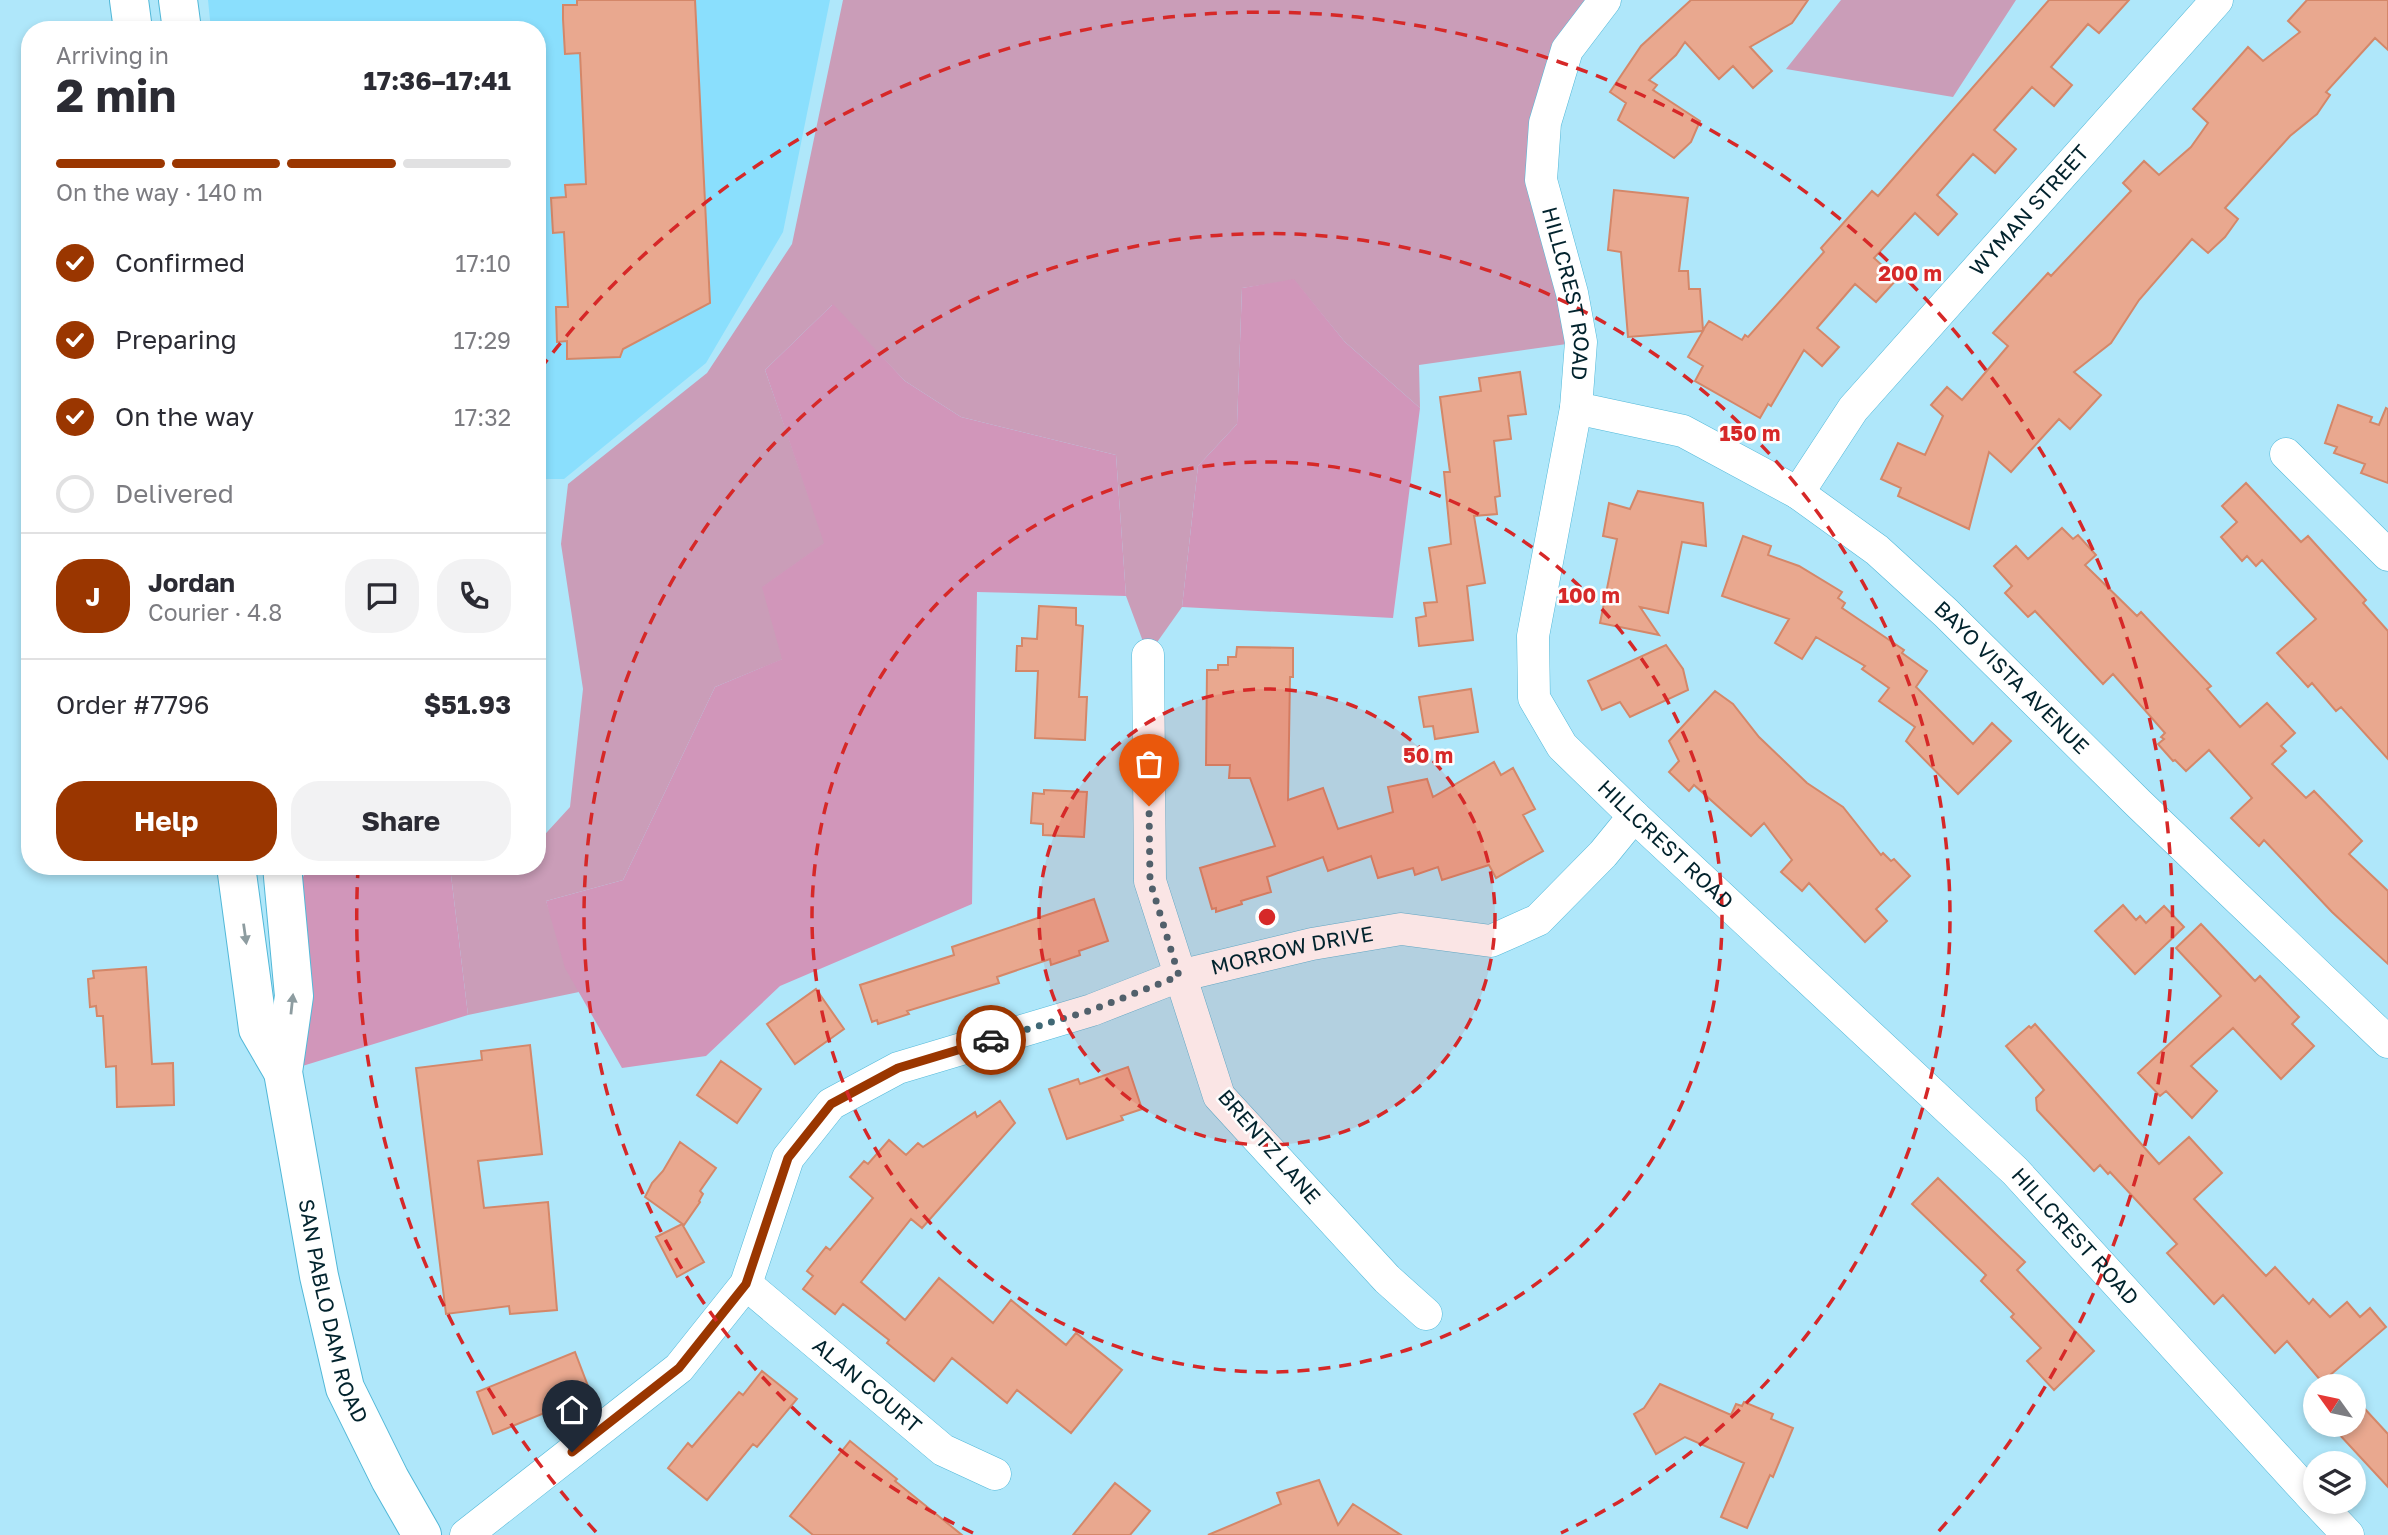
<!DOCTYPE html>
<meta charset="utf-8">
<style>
body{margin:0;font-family:"Golos Text",sans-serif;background:#f2f2f3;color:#2b2b33;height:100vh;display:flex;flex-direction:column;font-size:26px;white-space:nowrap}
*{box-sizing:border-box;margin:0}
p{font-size:23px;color:#7c7c81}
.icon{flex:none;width:38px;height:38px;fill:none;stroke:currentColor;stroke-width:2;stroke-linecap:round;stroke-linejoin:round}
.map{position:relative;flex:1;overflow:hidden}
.drawer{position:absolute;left:21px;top:21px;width:525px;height:854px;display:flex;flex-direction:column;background:#fff;border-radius:28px;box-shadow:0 4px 10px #0003}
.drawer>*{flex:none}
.needle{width:46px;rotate:303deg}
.fabs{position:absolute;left:2303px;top:1374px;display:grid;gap:14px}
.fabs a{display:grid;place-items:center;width:63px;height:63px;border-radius:50%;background:#fff;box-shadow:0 4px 10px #0003;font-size:35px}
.pin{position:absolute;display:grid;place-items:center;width:60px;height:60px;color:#fff;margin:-72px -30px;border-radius:50% 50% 50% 0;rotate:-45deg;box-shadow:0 0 7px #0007}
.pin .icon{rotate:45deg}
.courier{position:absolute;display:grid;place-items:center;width:70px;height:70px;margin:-35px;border:5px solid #9a3600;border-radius:50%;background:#fff;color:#222;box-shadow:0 2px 9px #0007}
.headline em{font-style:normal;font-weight:700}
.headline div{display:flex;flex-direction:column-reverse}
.headline{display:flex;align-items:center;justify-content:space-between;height:119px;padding:0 35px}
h1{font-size:46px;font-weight:700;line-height:52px}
.bar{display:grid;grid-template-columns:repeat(4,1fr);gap:10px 7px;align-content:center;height:84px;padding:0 35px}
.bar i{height:9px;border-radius:5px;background:#e1e1e2}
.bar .current{background:#9a3600}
.bar p{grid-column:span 4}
.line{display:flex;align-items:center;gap:18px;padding:0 35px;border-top:2px solid #e1e1e2}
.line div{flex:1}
.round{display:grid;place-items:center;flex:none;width:74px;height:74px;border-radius:28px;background:#f2f2f3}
ol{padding:0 35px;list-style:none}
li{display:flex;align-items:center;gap:21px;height:77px}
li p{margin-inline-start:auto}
li .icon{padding:7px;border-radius:50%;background:#9a3600;color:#fff;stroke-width:4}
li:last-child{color:#7c7c81}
li i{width:38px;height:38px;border:4px solid #e1e1e2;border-radius:50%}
.primary-button{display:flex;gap:14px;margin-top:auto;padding:14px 35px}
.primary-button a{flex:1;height:80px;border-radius:28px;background:#9a3600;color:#fff;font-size:28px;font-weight:700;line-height:80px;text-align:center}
.primary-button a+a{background:#f2f2f3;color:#2b2b33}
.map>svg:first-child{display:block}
.built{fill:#8adffd}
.green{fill:#ca9db8}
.forest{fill:#d196ba}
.building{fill:#e9a88f;stroke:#d48769;stroke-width:2}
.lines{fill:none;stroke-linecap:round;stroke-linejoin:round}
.street-casing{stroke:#52b8d8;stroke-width:33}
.primary-casing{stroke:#52b8d8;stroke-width:40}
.street{stroke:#fff;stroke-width:32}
.primary{stroke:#fff;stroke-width:38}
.oneway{fill:#8d9ca0}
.done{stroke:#3f6875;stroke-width:7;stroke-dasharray:0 12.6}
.route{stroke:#9a3600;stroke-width:9}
.ring{fill:none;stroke:#d62828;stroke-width:3.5;stroke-dasharray:12 9}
.labels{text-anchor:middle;stroke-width:5;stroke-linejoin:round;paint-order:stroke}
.street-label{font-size:21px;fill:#02232d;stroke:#fdfdfd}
.centre{fill:#d62828;stroke:#fdfdfd;stroke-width:3.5}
.ring-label{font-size:21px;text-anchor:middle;font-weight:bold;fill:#d62828;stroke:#fdfdfd;stroke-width:5;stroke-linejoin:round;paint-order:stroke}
</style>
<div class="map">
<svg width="2388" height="1535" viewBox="0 0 2388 1535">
<rect width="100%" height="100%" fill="#afe7fa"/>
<!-- built -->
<path class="built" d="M 208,0 L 830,0 L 783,232 L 706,363 L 564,479 L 537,479 L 537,30 L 211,30 Z"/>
<!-- green -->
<path class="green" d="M 843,0 L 1605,0 L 1545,123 L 1581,342 L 1419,365 L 1420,408 L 1345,342 L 1294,280 L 1242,288 L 1237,424 L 1198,466 L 1182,607 L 1148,655 L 1126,596 L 1116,455 L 961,417 L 905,381 L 832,305 L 765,370 L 825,543 L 763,587 L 783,659 L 715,687 L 623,880 L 546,901 L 579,992 L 468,1015 L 451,875 L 509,873 L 516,866 L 537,866 L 537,843 L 570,807 L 583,689 L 561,544 L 568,484 L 707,373 L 792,244 Z
M 1841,0 L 2016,0 L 1953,97 L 1786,69 Z"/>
<!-- forest -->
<path class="forest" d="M 1294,279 L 1345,342 L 1420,408 L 1393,618 L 1182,607 L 1198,466 L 1237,424 L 1242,288 Z
M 833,304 L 905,381 L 961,417 L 1116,455 L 1126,596 L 977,592 L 972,904 L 780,986 L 706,1056 L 622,1068 L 565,968 L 546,901 L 623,880 L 715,687 L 782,659 L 762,587 L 824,543 L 765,370 Z
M 309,866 L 438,866 L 451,875 L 468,1015 L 283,1072 L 287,906 Z"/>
<!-- building -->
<path class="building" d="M 577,0 L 695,0 L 710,303 L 623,349 L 620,357 L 567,359 L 567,341 L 557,342 L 556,307 L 568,307 L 564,232 L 553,233 L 551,198 L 566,197 L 565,185 L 586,184 L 580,53 L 565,54 L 563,19 L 563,5 L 577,5 Z
M 1691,0 L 1808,0 L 1792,23 L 1750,47 L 1772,71 L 1753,88 L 1733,66 L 1719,79 L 1685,42 L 1676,55 L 1649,80 L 1657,85 L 1653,90 L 1700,121 L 1691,142 L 1674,158 L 1618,120 L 1626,103 L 1610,92 L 1641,46 Z
M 2049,0 L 2129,0 L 2099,33 L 2088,24 L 2051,67 L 2072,85 L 2054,106 L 2032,87 L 1994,130 L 2016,149 L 1995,173 L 1973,154 L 1937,195 L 1957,214 L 1938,235 L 1915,213 L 1874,258 L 1897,279 L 1876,302 L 1855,284 L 1817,328 L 1839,347 L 1822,366 L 1804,350 L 1771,406 L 1768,404 L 1760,418 L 1695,381 L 1703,366 L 1688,357 L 1703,331 L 1628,337 L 1621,252 L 1608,250 L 1614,190 L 1688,198 L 1679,271 L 1688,271 L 1689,289 L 1700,289 L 1703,330 L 1709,321 L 1742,340 L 1745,335 L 1748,337 L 1824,252 L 1821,248 L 1872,191 L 1878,196 Z
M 2307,0 L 2388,0 L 2388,50 L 2375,38 L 2326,92 L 2330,95 L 2317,114 L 2290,136 L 2225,208 L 2238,219 L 2225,237 L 2208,253 L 2192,239 L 2139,300 L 2111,343 L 2074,372 L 2101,395 L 2070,429 L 2059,419 L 2011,472 L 1989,452 L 1969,529 L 1898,496 L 1901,488 L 1881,479 L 1898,443 L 1925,455 L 1943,416 L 1931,405 L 1947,387 L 1962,400 L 2008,346 L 1993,333 L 2048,273 L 2051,276 L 2131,191 L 2123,183 L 2144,161 L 2159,175 L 2191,147 L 2208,123 L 2193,109 L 2248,47 L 2263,61 L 2300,32 L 2288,21 Z
M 1520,372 L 1526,414 L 1508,416 L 1511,439 L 1494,441 L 1500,496 L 1495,497 L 1497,514 L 1474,516 L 1485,583 L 1467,586 L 1473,640 L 1419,646 L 1416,618 L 1426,616 L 1424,603 L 1437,602 L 1429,548 L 1451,544 L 1444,472 L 1450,472 L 1440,397 L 1481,391 L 1479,378 Z
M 2338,405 L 2372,417 L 2370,422 L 2379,425 L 2386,408 L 2388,409 L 2388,483 L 2361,473 L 2365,464 L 2334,453 L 2337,447 L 2325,443 Z
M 2246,483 L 2301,542 L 2308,536 L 2366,600 L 2363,603 L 2388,631 L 2388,759 L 2341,707 L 2336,711 L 2312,683 L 2308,687 L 2277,653 L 2316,619 L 2262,560 L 2256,566 L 2247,556 L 2242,561 L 2221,537 L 2237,522 L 2222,506 Z
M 1638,491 L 1703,503 L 1706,546 L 1682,542 L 1668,613 L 1640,607 L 1659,635 L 1600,623 L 1617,539 L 1603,536 L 1609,503 L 1630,509 Z
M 2062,528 L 2073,539 L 2078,535 L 2096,555 L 2085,565 L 2137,616 L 2141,612 L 2211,686 L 2207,689 L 2240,727 L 2267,703 L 2295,733 L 2281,746 L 2286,751 L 2272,764 L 2306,798 L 2314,791 L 2362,841 L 2349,854 L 2388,891 L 2388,964 L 2332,912 L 2264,840 L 2259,846 L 2231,818 L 2252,798 L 2209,750 L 2186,771 L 2175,760 L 2173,761 L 2158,744 L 2164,739 L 2161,737 L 2165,733 L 2113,674 L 2103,684 L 2035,611 L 2028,617 L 2005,593 L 2012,586 L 1994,566 L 2016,546 L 2028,559 Z
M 1743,536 L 1771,546 L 1768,555 L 1799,566 L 1842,592 L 1838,598 L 1845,603 L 1842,608 L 1904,650 L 1902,653 L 1927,671 L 1916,687 L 1973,744 L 1992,723 L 2011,741 L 1958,794 L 1906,741 L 1915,727 L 1879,701 L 1889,688 L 1862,669 L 1865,666 L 1816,637 L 1802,659 L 1775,643 L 1789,619 L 1722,596 Z
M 1039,606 L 1076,608 L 1076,625 L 1083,626 L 1079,697 L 1087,697 L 1085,740 L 1035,738 L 1038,671 L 1016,671 L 1017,646 L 1022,646 L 1022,638 L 1037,639 Z
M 1666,645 L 1683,669 L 1688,690 L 1630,717 L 1620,702 L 1602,710 L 1588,681 Z
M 1237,647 L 1293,648 L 1293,677 L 1290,677 L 1288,800 L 1323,788 L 1338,829 L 1393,812 L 1388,787 L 1427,779 L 1433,797 L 1494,762 L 1501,775 L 1513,768 L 1535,809 L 1523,815 L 1543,851 L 1496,878 L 1489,865 L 1442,880 L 1438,867 L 1415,875 L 1413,868 L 1378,878 L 1371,856 L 1328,871 L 1323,857 L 1267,877 L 1271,892 L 1241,901 L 1242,904 L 1216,912 L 1216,908 L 1212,909 L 1200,868 L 1275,846 L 1250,778 L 1229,778 L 1230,765 L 1206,765 L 1207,670 L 1218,670 L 1218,665 L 1228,665 L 1228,657 L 1236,657 Z
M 1471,689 L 1478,732 L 1435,739 L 1433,726 L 1424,727 L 1419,697 Z
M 1715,691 L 1733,704 L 1759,737 L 1807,783 L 1843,807 L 1881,855 L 1883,853 L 1891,861 L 1894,859 L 1910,876 L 1876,909 L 1887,921 L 1865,942 L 1809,883 L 1802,891 L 1781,872 L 1792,860 L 1764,823 L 1751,836 L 1694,785 L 1689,791 L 1669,772 L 1679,761 L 1669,741 Z
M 1044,790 L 1087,792 L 1084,837 L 1043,835 L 1043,824 L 1031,823 L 1033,793 L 1044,794 Z
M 1094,899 L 1108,941 L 1079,951 L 1080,955 L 1051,965 L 1050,959 L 997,977 L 999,983 L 907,1011 L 909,1014 L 878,1024 L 877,1020 L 872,1022 L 860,985 L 954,955 L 952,947 Z
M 2123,905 L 2136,920 L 2140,916 L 2146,923 L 2164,906 L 2184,927 L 2135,974 L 2095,931 Z
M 2201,924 L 2255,981 L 2260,976 L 2299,1017 L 2292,1024 L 2314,1046 L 2281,1079 L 2233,1028 L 2191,1066 L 2217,1091 L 2192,1118 L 2166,1091 L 2160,1096 L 2138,1073 L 2221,996 L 2176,948 Z
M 146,967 L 152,1064 L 173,1063 L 174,1105 L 117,1107 L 116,1066 L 106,1067 L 103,1016 L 97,1016 L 96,1006 L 90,1007 L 88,979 L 94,978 L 93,971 Z
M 816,989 L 844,1029 L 795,1064 L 767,1024 Z
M 2035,1024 L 2159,1164 L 2189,1137 L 2222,1173 L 2194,1199 L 2266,1276 L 2275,1267 L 2309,1304 L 2313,1299 L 2330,1317 L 2347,1302 L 2360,1317 L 2370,1308 L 2386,1327 L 2322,1382 L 2287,1341 L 2275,1353 L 2223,1295 L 2214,1304 L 2167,1253 L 2177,1244 L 2110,1172 L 2108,1174 L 2100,1165 L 2094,1171 L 2037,1110 L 2036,1098 L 2044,1090 L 2006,1046 L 2029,1026 L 2031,1028 Z
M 530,1045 L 542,1154 L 478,1161 L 484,1208 L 548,1202 L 557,1310 L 510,1314 L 509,1306 L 446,1314 L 416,1068 L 482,1060 L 481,1051 Z
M 721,1061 L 761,1089 L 737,1123 L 697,1095 Z
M 1128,1067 L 1142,1109 L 1121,1116 L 1123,1120 L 1067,1139 L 1049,1089 L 1078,1079 L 1080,1084 Z
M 1000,1101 L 1015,1123 L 922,1228 L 911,1219 L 861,1282 L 905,1320 L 939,1278 L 993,1323 L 1011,1300 L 1066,1345 L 1076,1333 L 1122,1370 L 1071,1433 L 1017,1390 L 1007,1403 L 952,1358 L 934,1381 L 887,1343 L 889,1340 L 843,1304 L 835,1314 L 803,1289 L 813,1276 L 807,1271 L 826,1247 L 830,1250 L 873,1198 L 850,1177 L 864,1161 L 868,1164 L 889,1140 L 906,1155 L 918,1143 L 923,1147 L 975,1112 L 977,1117 Z
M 680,1142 L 716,1168 L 700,1191 L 703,1194 L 699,1201 L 700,1202 L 684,1225 L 645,1197 L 652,1183 L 663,1171 Z
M 1938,1178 L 2025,1262 L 2017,1270 L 2094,1351 L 2054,1390 L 2027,1361 L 2041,1348 L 2011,1317 L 2014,1314 L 1981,1281 L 1986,1275 L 1912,1204 Z
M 682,1224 L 704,1262 L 677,1277 L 656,1237 Z
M 575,1352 L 591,1394 L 493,1434 L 477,1392 Z
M 762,1371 L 797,1399 L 757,1447 L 753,1444 L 707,1500 L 668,1468 L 688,1443 L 692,1447 L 739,1392 L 743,1395 Z
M 1660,1384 L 1731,1415 L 1736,1404 L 1742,1406 L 1744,1402 L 1773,1414 L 1771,1419 L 1793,1428 L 1773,1477 L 1770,1475 L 1747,1528 L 1721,1517 L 1744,1463 L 1685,1437 L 1656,1454 L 1634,1414 L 1644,1408 Z
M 2364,1408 L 2388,1434 L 2388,1487 L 2338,1433 L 2347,1424 L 2354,1424 L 2354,1418 Z
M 850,1441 L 897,1479 L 895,1481 L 962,1535 L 813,1535 L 790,1516 Z
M 1319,1480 L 1338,1525 L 1353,1504 L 1401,1535 L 1208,1535 L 1281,1504 L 1277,1493 Z
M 1115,1483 L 1150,1511 L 1130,1535 L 1073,1535 Z"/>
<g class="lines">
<defs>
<g id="street">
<path id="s1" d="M 1605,0 L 1567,50 L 1545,123 L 1541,180 L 1572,293 L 1581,342 L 1576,408 L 1533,636 L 1534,698 L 1562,746 L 1634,816 L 2015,1171 L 2315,1500"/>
<path id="s2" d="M 1576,408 L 1683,431 L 1798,493 L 1877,550 L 1946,613 L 2138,803 L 2388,1042"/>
<path d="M 2286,454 L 2388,555"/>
<path id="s3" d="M 1798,493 L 1853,409 L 2217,0"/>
<path d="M 1148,655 L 1150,881 L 1219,1096 L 1387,1279 L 1426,1314"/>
<path id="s4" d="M 746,1284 L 943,1450 L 995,1474"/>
<path d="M 2317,1502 L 2348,1535"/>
<path id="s5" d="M 466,1535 L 679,1368 L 746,1284 L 788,1158 L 831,1104 L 898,1068 L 1092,1010 L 1179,976 L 1312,944 L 1401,929 L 1491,941 L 1538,920 L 1603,854 L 1634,816"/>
</g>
<g id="primary">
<path d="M 129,0 L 133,30"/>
<path d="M 178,0 L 182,30"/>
<path d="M 236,866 L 258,1029 L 283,1072"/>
<path id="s6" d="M 282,866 L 294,996 L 283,1072 L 319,1276 L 345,1388 L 390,1479 L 422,1535"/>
</g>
</defs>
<!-- street casing -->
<use href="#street" class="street-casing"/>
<!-- primary casing -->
<use href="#primary" class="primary-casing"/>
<!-- street -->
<use href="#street" class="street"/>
<!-- primary -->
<use href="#primary" class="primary"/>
</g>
<!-- one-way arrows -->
<defs><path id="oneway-solid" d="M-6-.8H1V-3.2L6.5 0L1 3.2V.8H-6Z" transform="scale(1.75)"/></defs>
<g class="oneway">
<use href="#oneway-solid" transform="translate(245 934) rotate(82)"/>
<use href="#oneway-solid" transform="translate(292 1004) rotate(-84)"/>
</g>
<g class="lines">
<!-- done -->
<path class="done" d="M 991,1040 L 1092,1010 L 1179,976 L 1150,881 L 1149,806"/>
<!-- route -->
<path class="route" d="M 572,1452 L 679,1368 L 746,1284 L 788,1158 L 831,1104 L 898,1068 L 991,1040"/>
</g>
<!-- distance rings -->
<circle cx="1267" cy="917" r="228" fill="#d62828" fill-opacity=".12"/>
<g class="ring">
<circle cx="1267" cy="917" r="228"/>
<circle cx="1267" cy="917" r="455"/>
<path d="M973 1533A683 683 0 1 1 1561 1533"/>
<path d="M596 1532A910 910 0 0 1 358 869M540 369A910 910 0 1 1 1938 1532"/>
</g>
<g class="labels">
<!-- street labels -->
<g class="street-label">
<text dy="7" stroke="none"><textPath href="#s3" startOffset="366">WYMAN STREET</textPath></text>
<text dy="7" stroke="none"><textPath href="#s1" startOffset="313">HILLCREST ROAD</textPath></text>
<text dy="7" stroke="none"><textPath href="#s2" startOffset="523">BAYO VISTA AVENUE</textPath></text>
<text dy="7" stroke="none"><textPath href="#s1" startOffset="922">HILLCREST ROAD</textPath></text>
<text dy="7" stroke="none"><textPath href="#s5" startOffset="1068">MORROW DRIVE</textPath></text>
<text transform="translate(1269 1147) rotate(49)" y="7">BRENTZ LANE</text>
<text dy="7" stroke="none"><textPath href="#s1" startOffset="1489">HILLCREST ROAD</textPath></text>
<text dy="7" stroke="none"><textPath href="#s6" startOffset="452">SAN PABLO DAM ROAD</textPath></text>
<text dy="7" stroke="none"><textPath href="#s4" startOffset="158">ALAN COURT</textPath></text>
</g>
</g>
<circle cx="1267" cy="917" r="10" class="centre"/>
<g class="ring-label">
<text x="1910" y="281">200 m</text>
<text x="1750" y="441">150 m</text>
<text x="1589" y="603">100 m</text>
<text x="1428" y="763">50 m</text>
</g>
</svg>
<div class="fabs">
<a><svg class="needle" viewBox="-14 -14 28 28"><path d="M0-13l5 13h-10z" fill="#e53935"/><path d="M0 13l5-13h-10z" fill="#7c7c81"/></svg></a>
<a><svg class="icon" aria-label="layers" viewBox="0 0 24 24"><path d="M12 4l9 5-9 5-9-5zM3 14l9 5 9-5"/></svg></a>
</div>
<div class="pin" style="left:1149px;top:806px;background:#ea580c"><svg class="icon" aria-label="bag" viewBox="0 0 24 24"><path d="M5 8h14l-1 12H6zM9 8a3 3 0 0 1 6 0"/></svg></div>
<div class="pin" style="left:572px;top:1452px;background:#1f2937"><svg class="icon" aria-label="home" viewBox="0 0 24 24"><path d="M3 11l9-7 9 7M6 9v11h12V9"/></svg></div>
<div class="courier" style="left:991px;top:1040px"><svg class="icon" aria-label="car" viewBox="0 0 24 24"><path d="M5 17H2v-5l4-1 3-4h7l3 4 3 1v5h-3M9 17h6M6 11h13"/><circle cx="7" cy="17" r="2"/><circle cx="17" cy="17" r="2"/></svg></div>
<section class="drawer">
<div class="headline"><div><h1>2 min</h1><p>Arriving in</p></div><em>17:36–17:41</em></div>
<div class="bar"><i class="current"></i><i class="current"></i><i class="current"></i><i></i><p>On the way · 140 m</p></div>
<ol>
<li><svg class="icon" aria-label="check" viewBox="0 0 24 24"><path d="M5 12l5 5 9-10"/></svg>Confirmed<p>17:10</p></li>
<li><svg class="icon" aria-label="check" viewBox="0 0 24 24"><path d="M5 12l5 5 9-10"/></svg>Preparing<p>17:29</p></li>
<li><svg class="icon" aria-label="check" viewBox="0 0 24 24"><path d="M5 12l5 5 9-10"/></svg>On the way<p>17:32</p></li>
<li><i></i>Delivered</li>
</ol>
<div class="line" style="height:126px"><b class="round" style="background:#9a3600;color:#fff">J</b><div><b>Jordan</b><p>Courier · 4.8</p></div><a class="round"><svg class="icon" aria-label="chat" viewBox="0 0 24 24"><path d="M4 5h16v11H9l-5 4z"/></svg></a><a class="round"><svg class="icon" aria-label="phone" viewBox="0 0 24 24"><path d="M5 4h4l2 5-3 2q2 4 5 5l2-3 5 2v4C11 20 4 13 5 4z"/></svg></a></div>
<div class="line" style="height:91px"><div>Order #7796</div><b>$51.93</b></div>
<div class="primary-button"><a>Help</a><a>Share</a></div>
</section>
</div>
